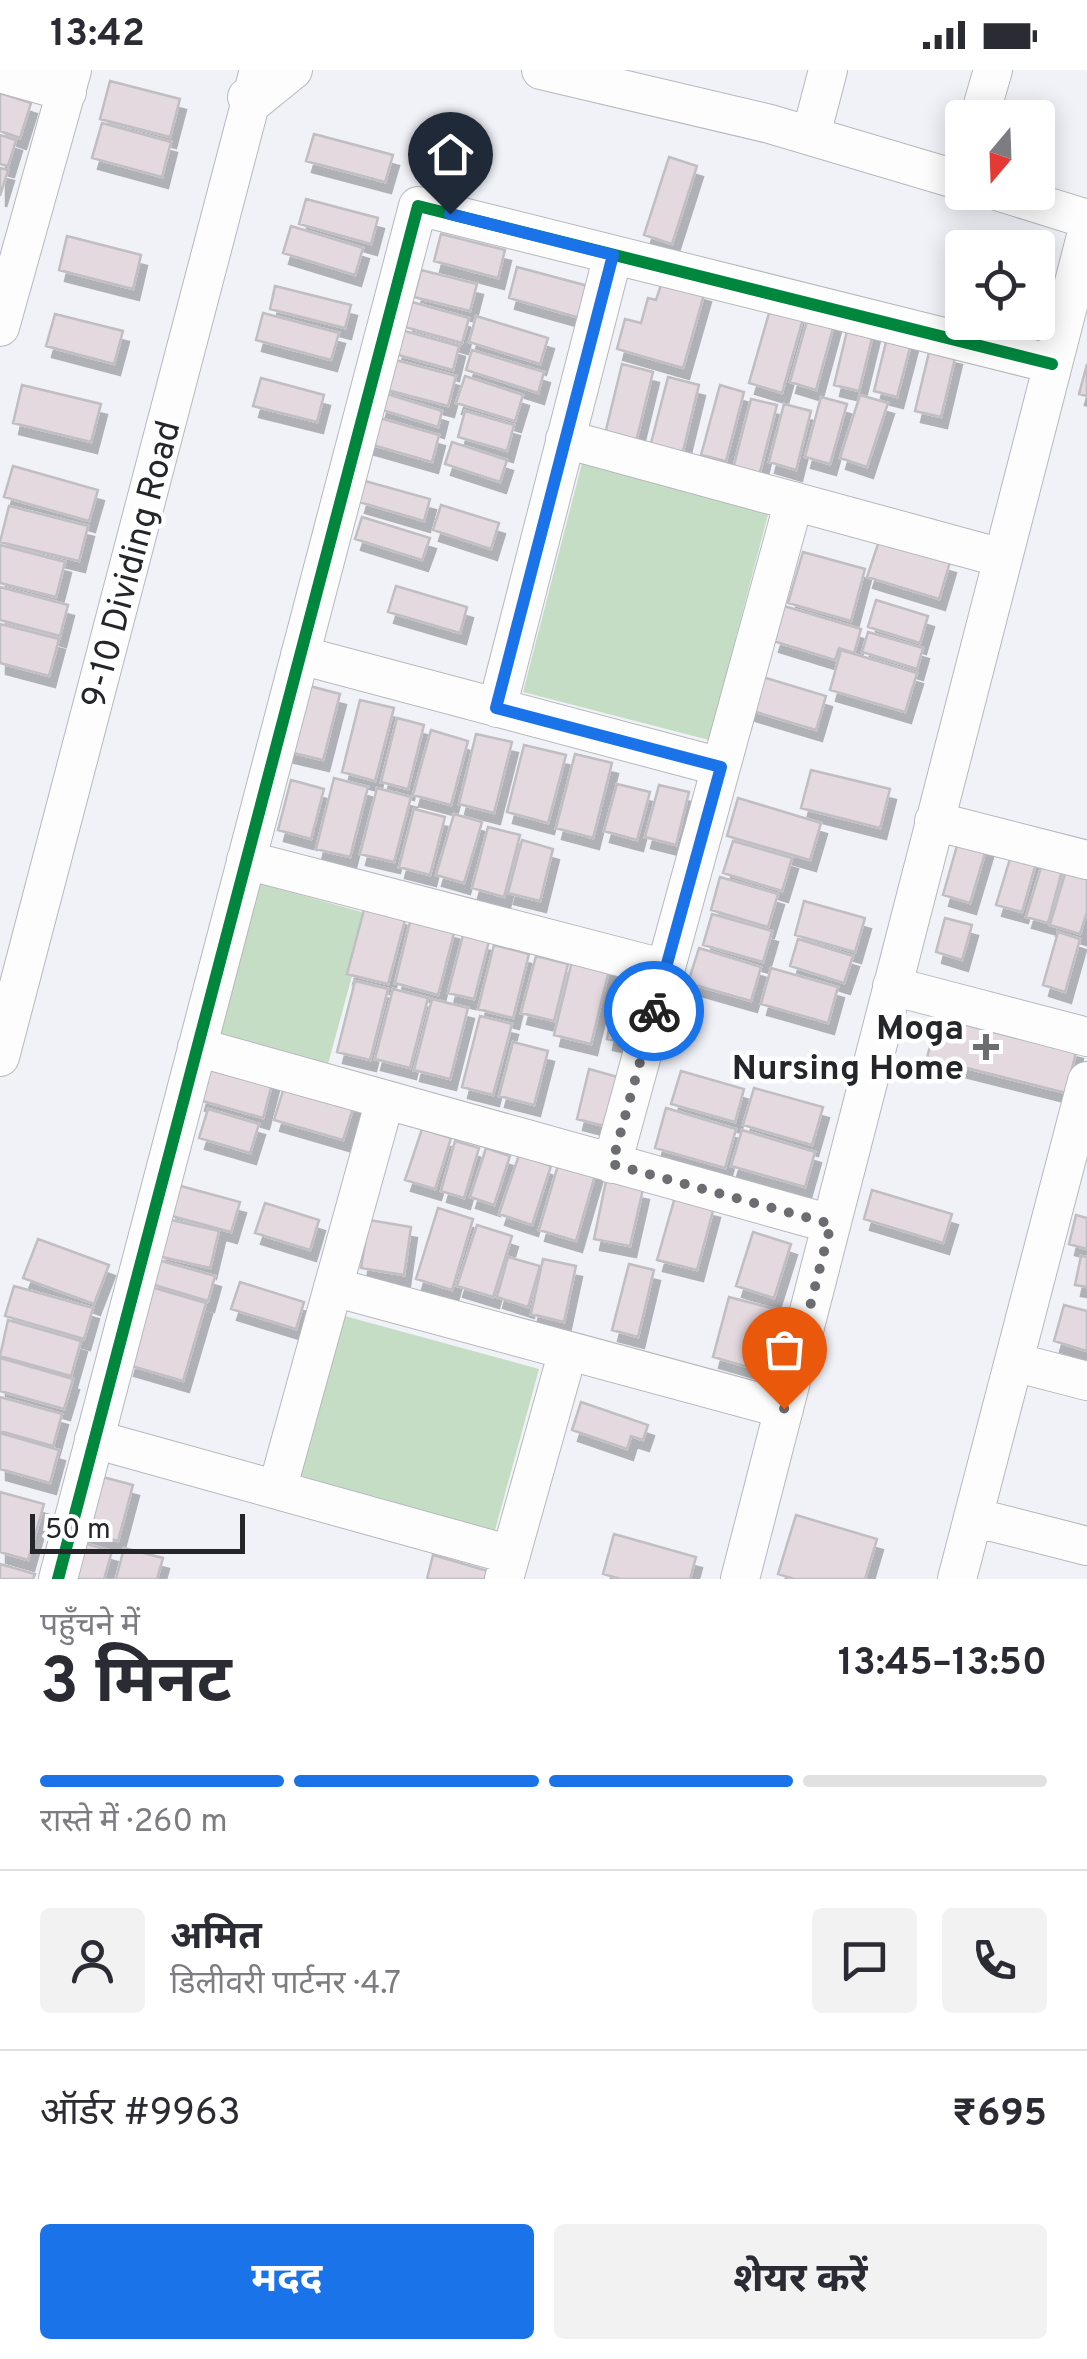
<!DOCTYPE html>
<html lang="hi">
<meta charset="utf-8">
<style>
body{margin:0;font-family:Overpass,"Noto Sans Devanagari",sans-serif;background:#f2f2f3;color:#2b2b33;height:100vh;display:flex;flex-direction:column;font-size:38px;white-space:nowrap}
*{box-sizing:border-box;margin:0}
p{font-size:32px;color:#7c7c81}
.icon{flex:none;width:55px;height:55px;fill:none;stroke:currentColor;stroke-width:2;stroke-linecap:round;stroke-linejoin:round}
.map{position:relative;height:1509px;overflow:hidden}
.sheet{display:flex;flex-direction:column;background:#fff;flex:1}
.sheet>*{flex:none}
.needle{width:65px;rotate:199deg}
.tools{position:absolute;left:945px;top:30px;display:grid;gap:20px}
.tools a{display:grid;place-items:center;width:110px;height:110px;border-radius:10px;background:#fff;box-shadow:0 5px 25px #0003;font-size:50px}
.scale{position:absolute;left:30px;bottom:25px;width:215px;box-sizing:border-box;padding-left:10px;border:5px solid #242629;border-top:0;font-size:28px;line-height:35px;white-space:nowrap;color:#242629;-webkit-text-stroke:8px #fff;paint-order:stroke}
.pin{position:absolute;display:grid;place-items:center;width:85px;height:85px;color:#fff;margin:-102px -42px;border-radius:50% 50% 50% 0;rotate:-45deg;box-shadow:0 0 10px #0007}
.pin .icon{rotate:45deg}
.courier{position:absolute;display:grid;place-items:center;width:100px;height:100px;margin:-50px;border:8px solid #1a73e8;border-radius:50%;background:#fff;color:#222;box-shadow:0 2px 12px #0007}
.overview em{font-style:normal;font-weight:700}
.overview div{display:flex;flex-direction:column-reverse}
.overview{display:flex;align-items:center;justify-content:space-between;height:170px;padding:0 40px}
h1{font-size:65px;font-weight:700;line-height:75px}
.bar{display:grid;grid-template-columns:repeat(4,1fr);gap:15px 10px;align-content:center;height:120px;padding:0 40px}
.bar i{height:12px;border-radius:8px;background:#e1e1e2}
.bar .active{background:#1a73e8}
.bar p{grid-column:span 4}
.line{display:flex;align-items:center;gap:25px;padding:0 40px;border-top:2px solid #e1e1e2}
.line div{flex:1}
.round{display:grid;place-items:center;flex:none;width:105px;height:105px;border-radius:10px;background:#f2f2f3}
.button{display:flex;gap:20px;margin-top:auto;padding:20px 40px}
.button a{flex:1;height:115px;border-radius:10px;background:#1a73e8;color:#fff;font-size:40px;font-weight:700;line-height:115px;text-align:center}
.button a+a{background:#f2f2f3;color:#2b2b33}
.status{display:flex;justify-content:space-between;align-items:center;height:70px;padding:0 50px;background:#fff;direction:ltr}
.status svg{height:28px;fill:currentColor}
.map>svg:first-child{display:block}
.green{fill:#c6ddc5}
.building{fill:#e5d9e0;stroke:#c0bec2;stroke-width:2.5;filter:url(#shadow)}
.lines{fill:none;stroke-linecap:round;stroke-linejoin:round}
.minor-casing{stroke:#b6b8bc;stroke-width:40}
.minor{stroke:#fdfdfe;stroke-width:38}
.cycleway-casing{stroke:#fff;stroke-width:19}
.cycleway{stroke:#00873e;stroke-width:12}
.done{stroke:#6b6d71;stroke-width:10;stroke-dasharray:0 18}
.route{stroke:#1a73e8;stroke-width:12}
.poi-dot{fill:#6b6d71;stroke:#fff;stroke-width:4}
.labels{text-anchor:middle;stroke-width:9;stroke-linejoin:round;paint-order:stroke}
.street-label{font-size:35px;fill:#242629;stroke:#fff}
.poi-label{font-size:35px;font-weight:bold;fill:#242629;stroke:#fff;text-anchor:end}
</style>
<div class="status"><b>13:42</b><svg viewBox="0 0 49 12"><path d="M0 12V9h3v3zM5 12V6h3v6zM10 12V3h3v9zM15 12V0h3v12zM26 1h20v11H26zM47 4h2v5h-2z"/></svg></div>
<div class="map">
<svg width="1087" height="1509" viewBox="0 0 1087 1509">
<defs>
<filter id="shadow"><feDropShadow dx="6" dy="11" stdDeviation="0" flood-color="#0004"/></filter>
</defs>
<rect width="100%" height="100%" fill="#f0f2f8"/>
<!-- green -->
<path class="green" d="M 583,389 L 770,437 L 709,670 L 523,622 Z
M 258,813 L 369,844 L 328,994 L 217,963 Z
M 341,1245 L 539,1299 L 494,1464 L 297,1409 Z"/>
<!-- building -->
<path class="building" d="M 110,11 L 180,29 L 170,67 L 100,49 Z
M 0,23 L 31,33 L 20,68 L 0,61 Z
M 102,53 L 171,72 L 162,107 L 92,88 Z
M 314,64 L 393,85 L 385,112 L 306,91 Z
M 0,65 L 16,70 L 8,96 L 0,94 Z
M 669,87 L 697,96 L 672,174 L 644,165 Z
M 0,98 L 8,100 L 0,126 Z
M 306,129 L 378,148 L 371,174 L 299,154 Z
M 291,156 L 363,178 L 355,205 L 283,183 Z
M 441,164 L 505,180 L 498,208 L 434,191 Z
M 67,166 L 141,185 L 133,219 L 59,200 Z
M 517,197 L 588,216 L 580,248 L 509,228 Z
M 421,200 L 477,214 L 470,241 L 414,227 Z
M 663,209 L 705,221 L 683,298 L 617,279 L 625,249 L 641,253 L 648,228 L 656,230 Z
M 275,216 L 351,235 L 345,258 L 270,239 Z
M 412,232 L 469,248 L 462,273 L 405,257 Z
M 771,236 L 804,245 L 782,323 L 749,313 Z
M 263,243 L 339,263 L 331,290 L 256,270 Z
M 55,244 L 123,261 L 114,294 L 46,276 Z
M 809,244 L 835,251 L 816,320 L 790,312 Z
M 476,246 L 548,268 L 540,294 L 469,272 Z
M 849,253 L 874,260 L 859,321 L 834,315 Z
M 401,260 L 459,276 L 453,300 L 395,284 Z
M 888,264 L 912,270 L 897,327 L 874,321 Z
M 930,278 L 956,284 L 941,347 L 915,341 Z
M 472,280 L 544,302 L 538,323 L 466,300 Z
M 388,288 L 456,306 L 448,336 L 380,318 Z
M 622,294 L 653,302 L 635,376 L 604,368 Z
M 1087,294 L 1087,326 L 1079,324 Z
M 465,306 L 523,325 L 515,351 L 456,333 Z
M 668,307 L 699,315 L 682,385 L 650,377 Z
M 261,308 L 324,325 L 317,352 L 253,336 Z
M 22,315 L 101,334 L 91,372 L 13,353 Z
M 720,315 L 744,322 L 726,391 L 701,385 Z
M 384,323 L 442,341 L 438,357 L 379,339 Z
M 860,325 L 888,333 L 867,397 L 840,388 Z
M 821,327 L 847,334 L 830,394 L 805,387 Z
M 751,329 L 777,335 L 759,406 L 733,399 Z
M 784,334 L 811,341 L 796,400 L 769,392 Z
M 465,341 L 514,355 L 507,381 L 458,367 Z
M 369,345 L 439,365 L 432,392 L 362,372 Z
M 452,372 L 507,390 L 500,412 L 445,394 Z
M 13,396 L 98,420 L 89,451 L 4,427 Z
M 365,411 L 430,429 L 424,451 L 359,432 Z
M 441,435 L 499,453 L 491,479 L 433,460 Z
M 9,436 L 88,456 L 79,491 L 0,472 Z
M 362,447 L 430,468 L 422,490 L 355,469 Z
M 879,471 L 950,492 L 939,529 L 867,507 Z
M 0,475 L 65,492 L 56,527 L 0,513 Z
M 803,482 L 865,499 L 851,551 L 788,533 Z
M 396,516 L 467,537 L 460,563 L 388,542 Z
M 0,517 L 68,535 L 60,566 L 0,550 Z
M 876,530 L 928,546 L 920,573 L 868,557 Z
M 784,536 L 861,559 L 854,583 L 839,578 L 835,590 L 773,571 Z
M 0,554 L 59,569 L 49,606 L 0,593 Z
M 868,562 L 923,578 L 917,599 L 862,582 Z
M 841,580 L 917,603 L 905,642 L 830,620 Z
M 756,605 L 826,626 L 816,660 L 746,639 Z
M 302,614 L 340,624 L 323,690 L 285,681 Z
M 360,630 L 394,638 L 375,711 L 342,702 Z
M 397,648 L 424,655 L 408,719 L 381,712 Z
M 431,660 L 468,671 L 451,735 L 413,725 Z
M 476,664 L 512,672 L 494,743 L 459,734 Z
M 524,675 L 566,685 L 548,753 L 507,742 Z
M 575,684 L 612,693 L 593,768 L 556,758 Z
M 811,700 L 890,719 L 880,758 L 801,738 Z
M 334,708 L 368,717 L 350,787 L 316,779 Z
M 291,710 L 324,719 L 311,769 L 278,760 Z
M 617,714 L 650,722 L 637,770 L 604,761 Z
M 659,715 L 689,722 L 676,775 L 645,767 Z
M 377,718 L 411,727 L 394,792 L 360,784 Z
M 738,728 L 821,753 L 810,790 L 727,766 Z
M 414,739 L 445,747 L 430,805 L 399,797 Z
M 454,744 L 482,752 L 464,813 L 436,805 Z
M 488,757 L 520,765 L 504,827 L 472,818 Z
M 960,765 L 988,773 L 970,833 L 943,825 Z
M 522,770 L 553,779 L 540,831 L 508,823 Z
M 733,771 L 792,788 L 782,821 L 723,803 Z
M 1013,779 L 1038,786 L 1022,842 L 996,835 Z
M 1043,791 L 1063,797 L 1048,853 L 1026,847 Z
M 1067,797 L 1087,803 L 1087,842 L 1080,864 L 1050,855 Z
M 720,807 L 778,824 L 768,857 L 711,840 Z
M 804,831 L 865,848 L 855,882 L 795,865 Z
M 365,836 L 406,846 L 388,914 L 347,904 Z
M 712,844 L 772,861 L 763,892 L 703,875 Z
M 411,848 L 455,859 L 438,925 L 395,913 Z
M 945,848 L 972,855 L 962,890 L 936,882 Z
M 1058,862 L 1080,869 L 1065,922 L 1043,915 Z
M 463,865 L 489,871 L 474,929 L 448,923 Z
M 798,869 L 853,886 L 844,913 L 790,896 Z
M 494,875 L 529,884 L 513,948 L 478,939 Z
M 699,878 L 761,897 L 751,931 L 688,913 Z
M 536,886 L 568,894 L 554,951 L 521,943 Z
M 573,887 L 610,896 L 591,974 L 554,965 Z
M 771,898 L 838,917 L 828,953 L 761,934 Z
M 619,910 L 651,917 L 639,976 L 607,969 Z
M 355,911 L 388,919 L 370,990 L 337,982 Z
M 393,919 L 428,928 L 410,998 L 375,989 Z
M 432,929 L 468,938 L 450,1009 L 414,1000 Z
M 938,944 L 1077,978 L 1066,1023 L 927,988 Z
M 480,946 L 512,954 L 493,1025 L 462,1017 Z
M 513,972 L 548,981 L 534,1035 L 499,1026 Z
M 210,988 L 274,1006 L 263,1048 L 199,1030 Z
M 589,999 L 625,1009 L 612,1058 L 577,1049 Z
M 681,1001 L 744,1019 L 735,1052 L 671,1034 Z
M 286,1011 L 355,1032 L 343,1070 L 274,1050 Z
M 754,1018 L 823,1037 L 812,1075 L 743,1055 Z
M 666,1038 L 736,1059 L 725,1098 L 655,1078 Z
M 208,1039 L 259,1054 L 250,1083 L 199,1068 Z
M 422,1059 L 451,1068 L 435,1119 L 405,1110 Z
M 742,1060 L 815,1082 L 805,1117 L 731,1096 Z
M 455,1071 L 479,1078 L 464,1128 L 441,1121 Z
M 486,1078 L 510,1086 L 494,1135 L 470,1127 Z
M 519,1085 L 551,1096 L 532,1155 L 499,1144 Z
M 561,1085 L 598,1095 L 576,1171 L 539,1160 Z
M 606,1111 L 643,1119 L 630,1176 L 594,1169 Z
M 177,1115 L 240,1132 L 231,1162 L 168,1145 Z
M 872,1120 L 952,1144 L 943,1173 L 864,1149 Z
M 675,1127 L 714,1137 L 697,1200 L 657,1190 Z
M 265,1133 L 319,1150 L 310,1180 L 255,1163 Z
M 438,1138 L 473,1149 L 452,1220 L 416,1209 Z
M 1076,1145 L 1087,1148 L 1087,1179 L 1069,1174 Z
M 167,1149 L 219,1161 L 210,1198 L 158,1186 Z
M 369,1150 L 411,1157 L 404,1205 L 361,1198 Z
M 477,1155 L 512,1166 L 493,1227 L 457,1216 Z
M 753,1162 L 791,1174 L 774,1228 L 736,1216 Z
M 38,1169 L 109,1195 L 94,1234 L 23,1208 Z
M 1081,1186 L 1087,1187 L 1087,1217 L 1075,1215 Z
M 508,1187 L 540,1196 L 528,1237 L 497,1227 Z
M 543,1189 L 576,1196 L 564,1252 L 531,1244 Z
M 158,1190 L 215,1206 L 208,1231 L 151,1214 Z
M 629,1194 L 654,1200 L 638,1267 L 612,1260 Z
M 240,1212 L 304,1232 L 296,1259 L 231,1239 Z
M 14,1216 L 93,1238 L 84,1269 L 5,1246 Z
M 151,1217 L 206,1233 L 183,1311 L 128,1295 Z
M 729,1227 L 775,1239 L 758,1300 L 713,1287 Z
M 1064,1235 L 1087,1241 L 1087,1281 L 1054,1271 Z
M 8,1250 L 81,1271 L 71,1306 L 0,1286 Z
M 0,1288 L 73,1309 L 64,1339 L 0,1321 Z
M 0,1327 L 62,1344 L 53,1376 L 0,1361 Z
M 581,1332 L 648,1355 L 643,1370 L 631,1366 L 627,1379 L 572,1360 Z
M 0,1363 L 59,1380 L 50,1413 L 0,1399 Z
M 95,1405 L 133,1415 L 118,1471 L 81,1461 Z
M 0,1422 L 44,1434 L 28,1490 L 0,1482 Z
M 796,1445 L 877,1469 L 865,1509 L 794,1509 L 778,1504 Z
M 614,1464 L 696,1487 L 690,1509 L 621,1509 L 603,1504 Z
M 80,1472 L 112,1481 L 104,1509 L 70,1509 Z
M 124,1478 L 163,1488 L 157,1509 L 116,1509 Z
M 433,1485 L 488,1501 L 486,1509 L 427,1509 Z
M 0,1494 L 35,1504 L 33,1509 L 0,1509 Z"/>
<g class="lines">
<defs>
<path id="minor" d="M 541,0 L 770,54 L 962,111
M 0,3 L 67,22
M 247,27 L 251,34 L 293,0
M 979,48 L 993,0
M 811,65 L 828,0
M 1000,122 L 1087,149
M 0,257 L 72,0
M 565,369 L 1002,488
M 300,585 L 721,697
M 497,638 L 613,185
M 934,751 L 1087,790
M 246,790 L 666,899
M 892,916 L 1087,967
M 197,977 L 831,1154
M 0,987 L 259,0
M 612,1094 L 794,431
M 333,1217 L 784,1339
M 1014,1292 L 1087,1311
M 94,1369 L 511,1485
M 277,1420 L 385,1030
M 973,1447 L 1087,1476
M 58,1509 L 418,136 L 1052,294
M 504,1509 L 568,1281
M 740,1509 L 1087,162
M 957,1509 L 1087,1011"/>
</defs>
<!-- minor casing -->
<use href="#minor" class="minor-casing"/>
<!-- minor -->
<use href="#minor" class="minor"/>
<defs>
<path id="cycleway" d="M 58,1509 L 418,136 L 1052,294"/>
</defs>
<!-- cycleway casing -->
<use href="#cycleway" class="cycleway-casing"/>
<!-- cycleway -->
<use href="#cycleway" class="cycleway"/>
</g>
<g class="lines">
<!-- done -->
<path class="done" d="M 654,941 L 612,1094 L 831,1154 L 784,1339"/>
<!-- route -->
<path class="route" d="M 450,144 L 613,185 L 496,638 L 721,697 L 654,941"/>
</g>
<!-- markers -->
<path class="poi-dot" d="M981 962h10v10h10v10h-10v10h-10v-10h-10v-10h10z"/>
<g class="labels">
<!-- street labels -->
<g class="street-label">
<text transform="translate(130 494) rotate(-75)" y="12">9-10 Dividing Road</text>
</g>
<!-- poi labels -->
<g class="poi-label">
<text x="964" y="969">Moga<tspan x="964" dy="40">Nursing Home</tspan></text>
</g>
</g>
</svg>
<div class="tools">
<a><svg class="needle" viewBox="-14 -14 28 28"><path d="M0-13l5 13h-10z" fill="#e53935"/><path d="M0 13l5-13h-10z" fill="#7c7c81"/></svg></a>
<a><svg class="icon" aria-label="locate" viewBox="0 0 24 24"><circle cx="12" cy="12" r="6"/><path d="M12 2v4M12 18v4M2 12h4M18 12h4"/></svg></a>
</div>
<div class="scale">50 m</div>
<div class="pin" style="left:784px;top:1339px;background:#ea580c"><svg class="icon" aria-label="bag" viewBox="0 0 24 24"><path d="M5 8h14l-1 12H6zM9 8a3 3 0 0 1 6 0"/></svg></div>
<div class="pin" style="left:450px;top:144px;background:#1f2937"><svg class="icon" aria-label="home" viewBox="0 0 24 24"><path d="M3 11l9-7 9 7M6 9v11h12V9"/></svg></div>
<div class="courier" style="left:654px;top:941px"><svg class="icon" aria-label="bike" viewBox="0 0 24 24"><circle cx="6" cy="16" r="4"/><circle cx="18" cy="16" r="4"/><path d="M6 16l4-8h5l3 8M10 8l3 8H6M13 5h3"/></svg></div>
</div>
<section class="sheet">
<div class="overview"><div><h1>3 मिनट</h1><p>पहुँचने में</p></div><em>13:45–13:50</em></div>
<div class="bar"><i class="active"></i><i class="active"></i><i class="active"></i><i></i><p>रास्ते में · 260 m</p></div>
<div class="line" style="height:180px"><a class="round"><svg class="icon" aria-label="person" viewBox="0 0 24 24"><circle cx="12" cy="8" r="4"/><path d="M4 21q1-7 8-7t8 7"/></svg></a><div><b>अमित</b><p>डिलीवरी पार्टनर · 4.7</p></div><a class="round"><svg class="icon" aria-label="chat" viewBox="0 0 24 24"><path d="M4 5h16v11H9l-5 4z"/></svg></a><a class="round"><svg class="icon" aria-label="phone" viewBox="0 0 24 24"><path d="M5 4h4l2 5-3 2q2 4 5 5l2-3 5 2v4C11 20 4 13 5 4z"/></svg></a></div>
<div class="line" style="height:130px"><div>ऑर्डर #9963</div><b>₹695</b></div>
<div class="button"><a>मदद</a><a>शेयर करें</a></div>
</section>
